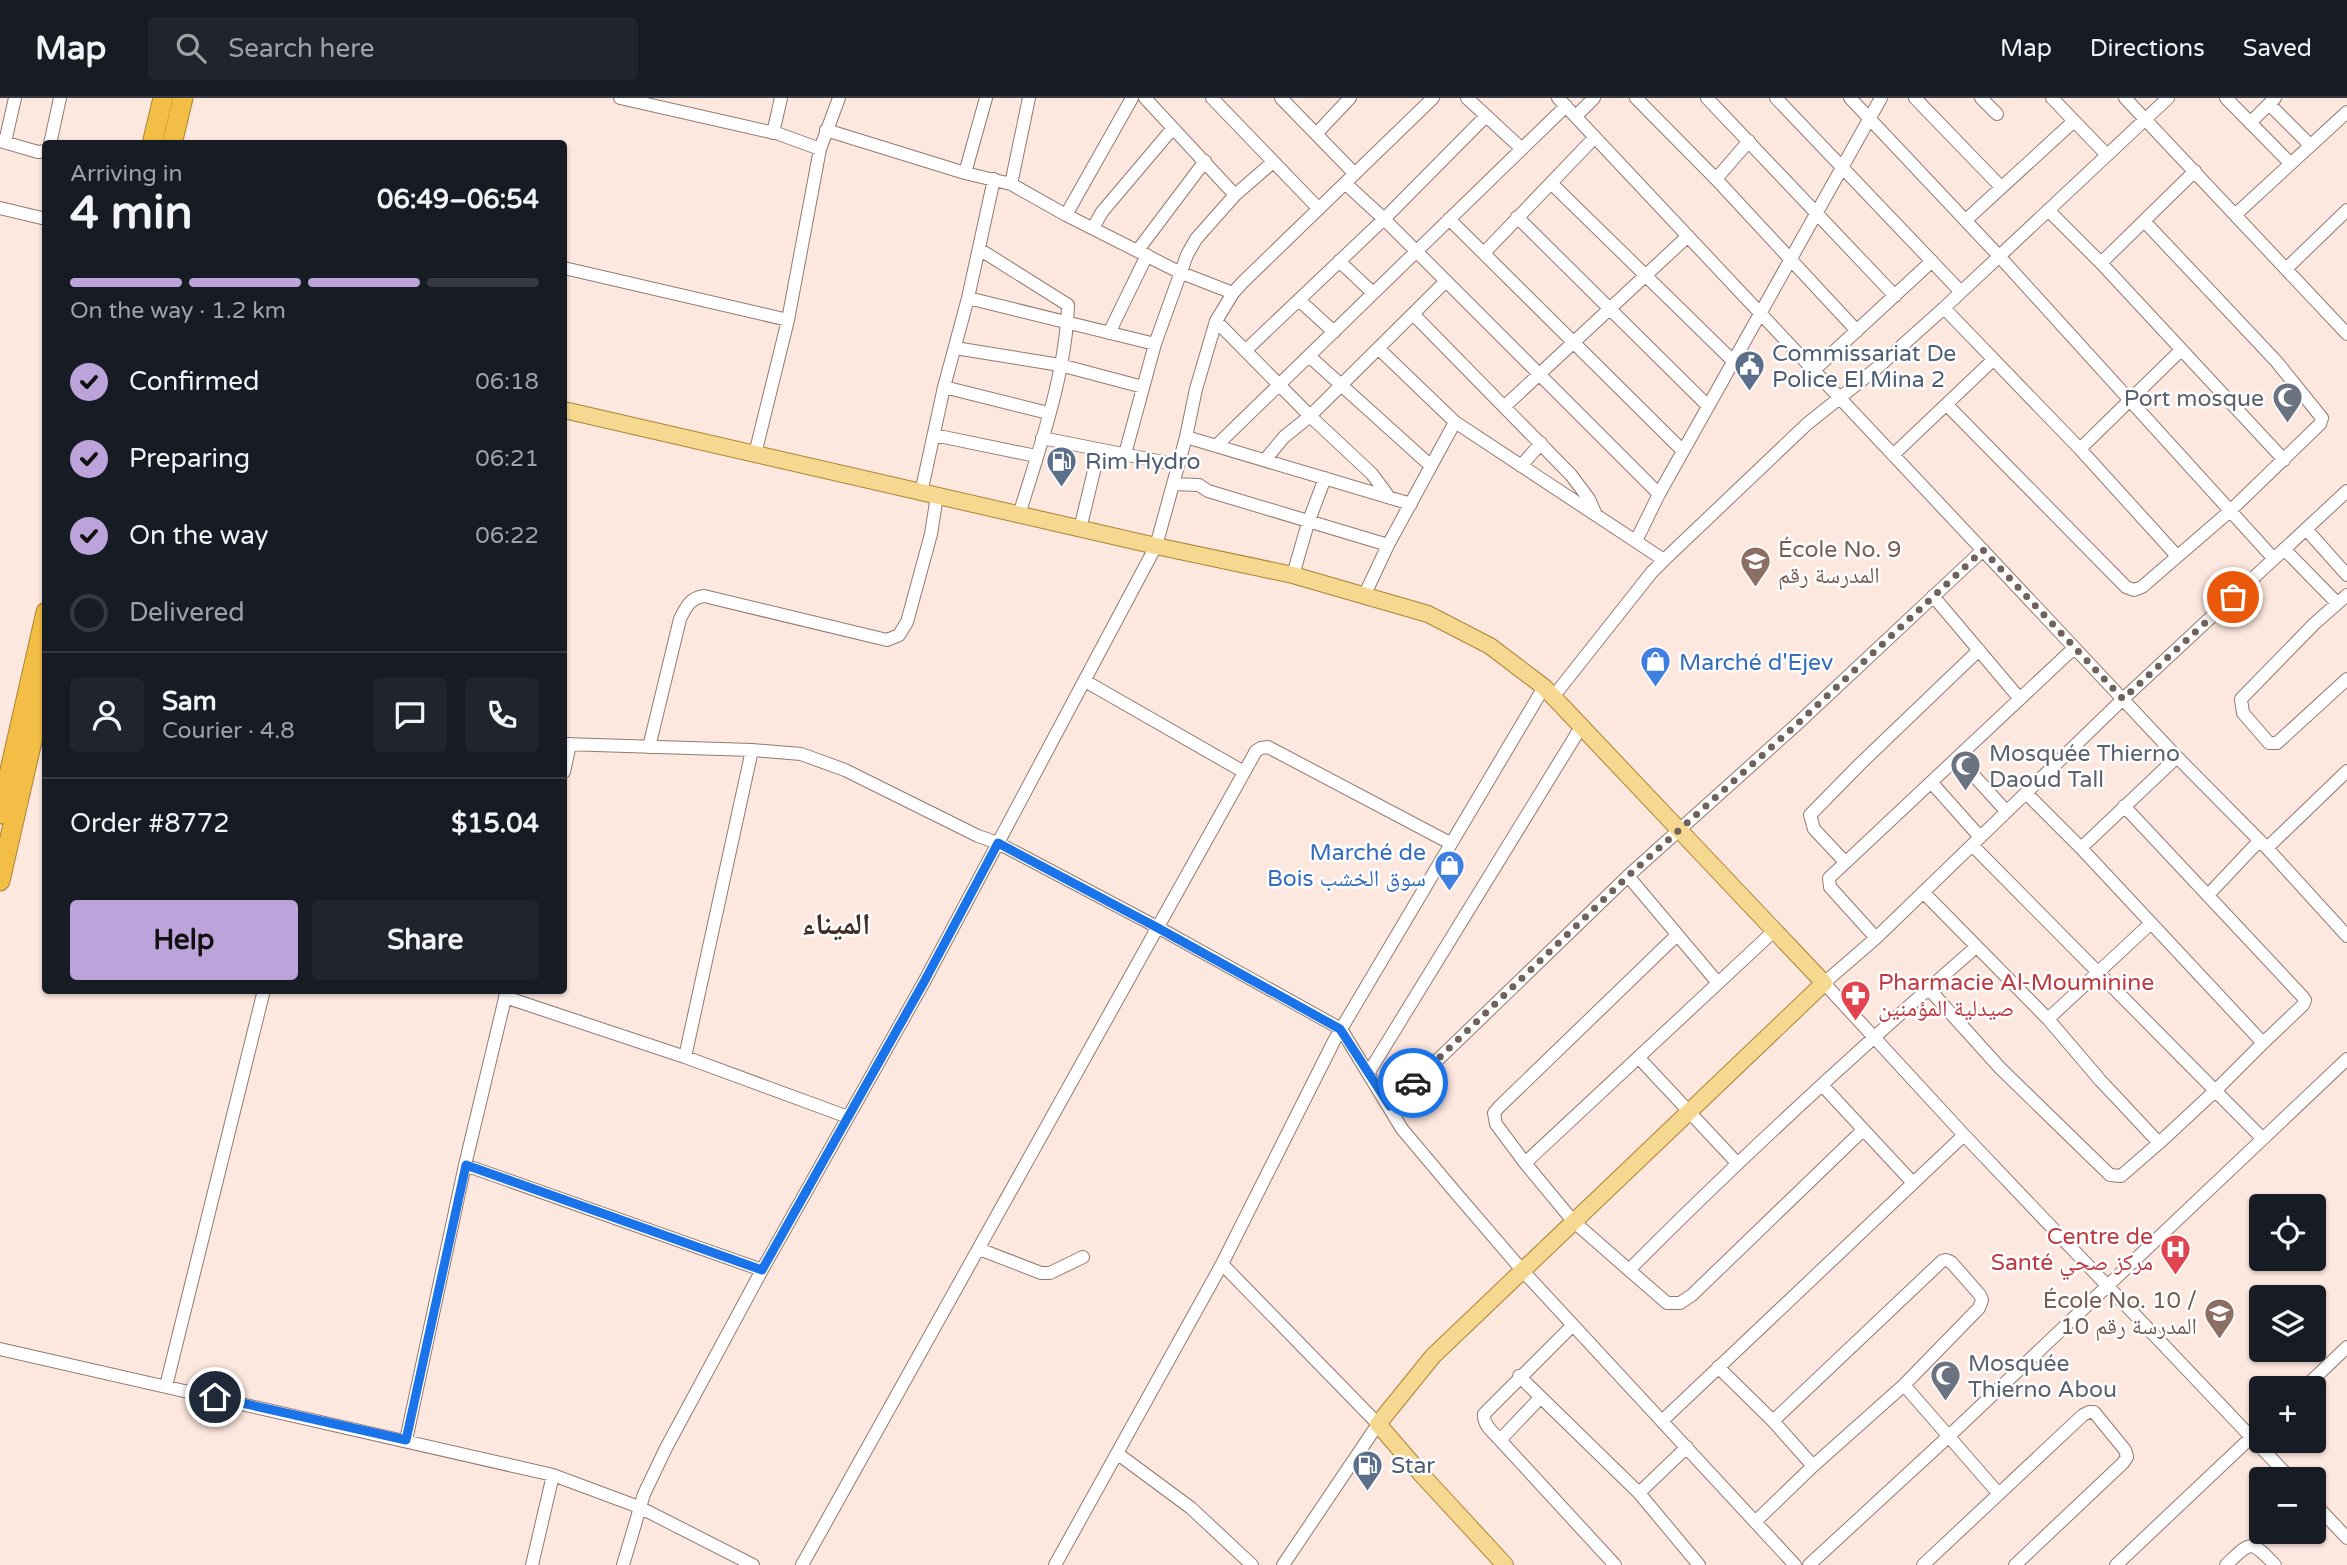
<!DOCTYPE html>
<meta charset="utf-8">
<style>
body{margin:0;font-family:"Varela Round","Noto Naskh Arabic",sans-serif;background:#20242c;color:#f1f3f6;height:100vh;display:flex;flex-direction:column;font-size:26px;white-space:nowrap}
*{box-sizing:border-box;margin:0}
p{font-size:23px;color:#9ea1a6}
.icon{flex:none;width:38px;height:38px;fill:none;stroke:currentColor;stroke-width:2;stroke-linecap:round;stroke-linejoin:round}
.map{position:relative;flex:1;overflow:hidden}
.panel{position:absolute;left:42px;top:42px;width:525px;height:854px;display:flex;flex-direction:column;background:#171b24;border-radius:7px;box-shadow:0 2px 5px #0004}
.panel>*{flex:none}
.buttons{position:absolute;left:2249px;top:1096px;display:grid;gap:14px}
.buttons a{display:grid;place-items:center;width:77px;height:77px;border-radius:7px;background:#171b24;box-shadow:0 2px 5px #0004;font-size:35px}
.pin{position:absolute;display:grid;place-items:center;width:60px;height:60px;color:#fff;margin:-30px;border:4px solid #fff;border-radius:50%;box-shadow:0 2px 7px #0007}
.courier{position:absolute;display:grid;place-items:center;width:70px;height:70px;margin:-35px;border:5px solid #1a73e8;border-radius:50%;background:#fff;color:#222;box-shadow:0 2px 9px #0007}
.summary em{font-style:normal;font-weight:700}
.summary div{display:flex;flex-direction:column-reverse}
.summary{display:flex;align-items:center;justify-content:space-between;height:119px;padding:0 28px}
h1{font-size:46px;font-weight:700;line-height:52px}
.bar{display:grid;grid-template-columns:repeat(4,1fr);gap:10px 7px;align-content:center;height:84px;padding:0 28px}
.bar i{height:9px;border-radius:5px;background:#363941}
.bar .active{background:#bca4db}
.bar p{grid-column:span 4}
.line{display:flex;align-items:center;gap:18px;padding:0 28px;border-top:2px solid #363941}
.line div{flex:1}
.round{display:grid;place-items:center;flex:none;width:74px;height:74px;border-radius:7px;background:#20242c}
ol{padding:0 28px;list-style:none}
li{display:flex;align-items:center;gap:21px;height:77px}
li p{margin-inline-start:auto}
li .icon{padding:7px;border-radius:50%;background:#bca4db;color:#111;stroke-width:4}
li:last-child{color:#9ea1a6}
li i{width:38px;height:38px;border:4px solid #363941;border-radius:50%}
.action{display:flex;gap:14px;margin-top:auto;padding:14px 28px}
.action a{flex:1;height:80px;border-radius:7px;background:#bca4db;color:#111;font-size:28px;font-weight:700;line-height:80px;text-align:center}
.action a+a{background:#20242c;color:#f1f3f6}
header{display:flex;align-items:center;gap:42px;box-sizing:border-box;height:98px;padding:0 35px;background:#171b24;border-bottom:2px solid #363941}
header strong{font-size:33px}
nav{display:flex;gap:38px;margin-inline-start:auto;font-size:24px}
.search{width:490px;height:63px;background:#20242c;display:flex;align-items:center;gap:18px;box-sizing:border-box;padding:0 24px;border-radius:7px;color:#9ea1a6;font-size:26px}
.map>svg:first-child{display:block}
.lines{fill:none;stroke-linecap:round;stroke-linejoin:round}
.minor-casing{stroke:#927a71;stroke-width:14}
.major-casing{stroke:#a98435;stroke-width:18}
.highway-casing{stroke:#a98435;stroke-width:21}
.minor{stroke:#fff;stroke-width:12}
.major{stroke:#f7d890;stroke-width:16}
.highway{stroke:#f2be46;stroke-width:19}
.done{stroke:#6f615c;stroke-width:7;stroke-dasharray:0 12.6}
.route{stroke:#1a73e8;stroke-width:9}
.labels{text-anchor:middle;stroke-width:5;stroke-linejoin:round;paint-order:stroke}
.service-label{font-size:23px;fill:#4e5e75;stroke:#fff;text-anchor:start}
.worship-label{font-size:23px;fill:#5b616d;stroke:#fff;text-anchor:start}
.education-label{font-size:23px;fill:#785e54;stroke:#fff;text-anchor:start}
.shop-label{font-size:23px;fill:#366cbe;stroke:#fff;text-anchor:start}
.health-label{font-size:23px;fill:#be3a42;stroke:#fff;text-anchor:start}
.district-label{font-size:30px;font-weight:bold;fill:#422e25;stroke:#fff}
</style>
<header>
<strong>Map</strong>
<div class="search"><svg class="icon" aria-label="search" viewBox="0 0 24 24"><circle cx="10" cy="10" r="6"/><path d="M15 15l6 6"/></svg>Search here</div>
<nav><a>Map</a><a>Directions</a><a>Saved</a></nav>
</header>
<div class="map">
<svg width="2347" height="1467" viewBox="0 0 2347 1467">
<rect width="100%" height="100%" fill="#fde8df"/>
<g class="lines">
<defs>
<path id="minor" d="M 620,0 L 779,36 L 820,51
M 1145,0 L 1235,97
M 1212,0 L 1318,110
M 1281,0 L 1355,76
M 1467,0 L 1522,51
M 1558,0 L 2177,659 L 2267,750 L 2347,838
M 1636,0 L 1716,81 L 1857,233
M 1707,0 L 1895,198
M 1776,0 L 1961,194
M 1850,0 L 1999,158 L 2274,461
M 1915,0 L 2001,89
M 1981,0 L 1997,16
M 2052,0 L 2107,57
M 2125,0 L 2347,236
M 2226,0 L 2290,65
M 2269,6 L 2310,47
M 1576,18 L 1594,0
M 2250,25 L 2275,0
M 826,32 L 965,75 L 1011,86 L 1066,117 L 1179,174 L 1233,195
M 773,35 L 781,0
M 1316,36 L 1350,0
M 0,43 L 38,54 L 46,53
M 5,44 L 15,0
M 50,46 L 60,0
M 965,75 L 986,0
M 1716,81 L 1749,43
M 1551,85 L 1734,264
M 1011,86 L 1029,0
M 1346,86 L 1384,121 L 1659,396
M 0,110 L 46,121
M 2048,112 L 2101,165 L 2284,362
M 1066,117 L 1132,0
M 2235,117 L 2347,14
M 1517,119 L 1708,308
M 1449,121 L 1683,353
M 1966,122 L 2074,23
M 1093,130 L 1102,114 L 1173,30
M 979,151 L 1068,207 C 1066,277 1039,351 1019,417
M 1138,152 L 1205,63
M 1484,155 L 1595,39
M 1339,163 L 1373,195
M 2101,165 L 2195,73
M 564,170 L 788,222
M 2286,171 L 2347,112
M 968,200 L 1155,246
M 1299,202 L 1334,234
M 1944,210 L 2080,351 L 2177,458
M 1414,217 L 1571,377 L 1589,401 L 1596,417
M 1216,223 L 1310,318 L 1372,376 L 1389,399
M 1109,235 L 1147,157
M 955,250 L 1060,267 L 1143,289
M 1379,251 L 1455,324 L 1664,462
M 1246,252 L 1384,121 L 1486,18
M 1309,258 L 1431,368
M 1814,272 L 1932,163
M 944,289 L 1048,315
M 1947,307 L 2126,489 L 2134,492 L 2142,489 L 2230,413 L 2320,326 L 2322,320 L 2276,263 L 2144,123
M 1505,308 L 1688,138
M 934,337 L 1036,358
M 1186,339 L 1411,406
M 1042,340 L 1178,367
M 1216,348 L 1566,8
M 2080,351 L 2181,252
M 755,356 L 788,222 L 820,51 L 839,0
M 1125,356 L 1155,246 L 1187,157 L 1196,141 L 1235,97 L 1273,64
M 1893,357 L 1993,262
M 1265,362 L 1284,339 L 1310,318 L 1446,183
M 1521,368 L 1541,345
M 1173,386 L 1199,387 L 1208,393 L 1388,447
M 921,395 L 944,289 L 968,200 L 994,81
M 1080,431 L 1099,352
M 2306,431 L 2347,477
M 1636,443 L 1659,396 L 1881,0
M 2284,451 L 2337,505
M 1293,477 L 1308,425 L 1325,380
M 1365,496 L 1388,447 L 1455,324
M 2347,497 L 2314,526 L 2241,601 L 2243,615 L 2269,645 L 2277,645 L 2347,581
M 1933,498 L 2020,601
M 1085,583 L 1244,674
M 1553,599 L 1652,474 L 1664,462 L 1807,326 L 1877,270 L 1944,210 L 2168,0
M 564,646 L 752,652 L 801,656 L 845,672 L 978,738 L 998,745 L 1159,830 L 1341,931 L 1402,1031 L 1455,1094 L 1522,1172 L 1795,1467
M 649,649 L 680,521 C 686,509 690,500 704,498 L 887,542 L 899,537 L 907,524 L 931,436 L 937,398
M 1958,660 L 2006,713
M 564,674 L 570,646
M 1931,684 L 1980,739
M 2124,708 L 2302,898 L 2305,902 L 2303,907 L 2263,945
M 1972,747 L 2262,1040
M 2081,750 L 2177,659
M 2267,750 L 2347,673
M 1845,764 L 1814,731 L 1810,717 L 1860,666 L 1979,552
M 1628,778 L 1718,885
M 1923,794 L 2048,921 L 2100,982 L 2159,1045 L 2215,993 L 2263,945 L 2081,750 L 2026,695
M 2209,796 L 2259,743
M 1775,832 L 1525,1065 L 1573,1123 L 1629,1172 C 1740,1060 1857,953 1976,849
M 1876,840 L 1830,789 L 1829,780 L 2074,550
M 1928,890 L 2000,970 L 2110,1077 L 2121,1078 L 2159,1045
M 505,899 L 685,959 L 848,1019
M 2048,921 L 2150,826
M 685,959 L 752,652
M 1639,960 L 1737,1065
M 1369,974 L 1581,629
M 1822,987 L 1913,1085
M 1390,1008 L 1628,778 L 1796,627 L 1983,452
M 1525,1065 L 1496,1026 L 1494,1015 L 1499,1009 L 1677,837
M 465,1067 L 762,1172
M 979,1151 L 1041,1175 L 1050,1175 L 1083,1159
M 1222,1166 L 1378,1326 L 1283,1467
M 1629,1172 L 1667,1205 L 1680,1205 L 1692,1197 L 1863,1032
M 1573,1227 L 1484,1316 C 1483,1327 1493,1334 1500,1342 L 1615,1467
M 0,1251 L 553,1377 L 639,1409 L 753,1467
M 1718,1269 L 1773,1323
M 1519,1278 L 1639,1395 L 1699,1467
M 1904,1287 L 1998,1395
M 166,1288 L 264,892
M 2304,1290 L 2347,1249
M 1662,1323 L 1964,1037
M 406,1342 L 465,1067 L 507,892
M 1500,1342 L 1540,1300
M 1118,1356 L 1191,1410 L 1252,1467
M 2291,1381 L 1964,1037 L 1824,885 L 1876,840 L 2123,601 L 2347,393
M 1639,1395 L 1687,1349
M 2314,1405 L 2347,1440
M 1755,1424 L 1813,1368 L 1904,1287 L 1979,1210 L 1982,1202 L 1980,1197 L 1951,1164 L 1946,1162 L 1942,1163 L 1773,1323 L 1813,1368
M 532,1467 L 553,1377
M 623,1467 L 644,1396 L 666,1350 L 762,1172 L 924,884 L 1156,448 L 1186,339 L 1196,291 L 1216,223 L 1233,195 L 1243,184 L 1433,0
M 802,1467 L 1256,653 L 1261,650 L 1268,649 L 1450,745
M 1055,1467 L 1222,1166 L 1334,943 L 1544,589
M 1809,1467 L 1949,1338 L 2347,961
M 1923,1467 L 2083,1317 L 2089,1314 L 2094,1314 L 2125,1352 L 2127,1359 L 2123,1365 L 2015,1467
M 2116,1467 L 2261,1330
M 2226,1467 C 2251,1443 2250,1441 2275,1467"/>
<path id="major" d="M 564,312 L 1156,448 L 1293,477 L 1428,516 L 1490,548 L 1544,589 L 1824,885 L 1433,1258 L 1378,1326 L 1422,1377 L 1505,1467"/>
<path id="highway" d="M 152,46 L 163,0
M 172,46 L 183,0
M 0,716 L 46,514
M 0,783 L 46,582"/>
</defs>
<!-- minor casing -->
<use href="#minor" class="minor-casing"/>
<!-- major casing -->
<use href="#major" class="major-casing"/>
<!-- highway casing -->
<use href="#highway" class="highway-casing"/>
<!-- minor -->
<use href="#minor" class="minor"/>
<!-- major -->
<use href="#major" class="major"/>
<!-- highway -->
<use href="#highway" class="highway"/>
</g>
<g class="lines">
<!-- done -->
<path class="done" d="M 1413,985 L 1628,778 L 1796,627 L 1983,452 L 2123,601 L 2233,499"/>
<!-- route -->
<path class="route" d="M 215,1299 L 406,1342 L 466,1067 L 762,1172 L 924,884 L 998,745 L 1158,830 L 1340,931 L 1390,1008 L 1413,985"/>
</g>
<!-- icons -->
<defs>
<symbol id="civic-pin" viewBox="-11 -11 22 30"><path d="M0 17L-7.5 6A9.5 9.5 0 1 1 7.5 6Z" fill="#5c6f8a" stroke="#fff"/><path d="M-.6-6.5H3V-4.5H.6V-3L4-1V1h2V6H-6V1h2V-1L-.6-3ZM-1.2 2.5V6h2.4V2.5Z" fill="#fff"/></symbol>
<symbol id="mosque-pin" viewBox="-11 -11 22 30"><path d="M0 17L-7.5 6A9.5 9.5 0 1 1 7.5 6Z" fill="#6b7280" stroke="#fff"/><path d="M3.5-4.9A6 6 0 1 0 3.5 4.9A5 5 0 1 1 3.5-4.9Z" fill="#fff"/></symbol>
<symbol id="fuel-pin" viewBox="-11 -11 22 30"><path d="M0 17L-7.5 6A9.5 9.5 0 1 1 7.5 6Z" fill="#5c6f8a" stroke="#fff"/><path d="M-5.5-6h7V0h2V4h1.3V-2.5L3-4.5l.8-.8L6-3V5H2.5V1h-1V6h-7ZM-4.2-4.7v3.2H.2V-4.7Z" fill="#fff"/></symbol>
<symbol id="school-pin" viewBox="-11 -11 22 30"><path d="M0 17L-7.5 6A9.5 9.5 0 1 1 7.5 6Z" fill="#8d6e63" stroke="#fff"/><path d="M0-5L7-2L0 1L-7-2ZM-4 1L0 2.5L4 1V4Q0 6-4 4Z" fill="#fff"/></symbol>
<symbol id="shop-pin" viewBox="-11 -11 22 30"><path d="M0 17L-7.5 6A9.5 9.5 0 1 1 7.5 6Z" fill="#3f7fe0" stroke="#fff"/><path d="M-5-2.5h2.3a2.7 3.5 0 0 1 5.4 0H5L5.5 6h-11ZM-1.5-2.5h3a1.5 2.3 0 0 0-3 0Z" fill="#fff"/></symbol>
<symbol id="pharmacy-pin" viewBox="-11 -11 22 30"><path d="M0 17L-7.5 6A9.5 9.5 0 1 1 7.5 6Z" fill="#e0444e" stroke="#fff"/><path d="M-2-6h4v4h4v4h-4v4h-4v-4h-4v-4h4Z" fill="#fff"/></symbol>
<symbol id="hospital-pin" viewBox="-11 -11 22 30"><path d="M0 17L-7.5 6A9.5 9.5 0 1 1 7.5 6Z" fill="#e0444e" stroke="#fff"/><path d="M-5-5h3v3.5h4V-5h3V5h-3V1.5h-4V5h-3Z" fill="#fff"/></symbol>
</defs>
<g fill-rule="evenodd">
<use href="#civic-pin" x="1732" y="250" width="35" height="47"/>
<use href="#mosque-pin" x="2270" y="282" width="35" height="47"/>
<use href="#fuel-pin" x="1044" y="346" width="35" height="47"/>
<use href="#school-pin" x="1738" y="446" width="35" height="47"/>
<use href="#shop-pin" x="1638" y="546" width="35" height="47"/>
<use href="#mosque-pin" x="1948" y="650" width="35" height="47"/>
<use href="#shop-pin" x="1432" y="750" width="35" height="47"/>
<use href="#pharmacy-pin" x="1838" y="880" width="35" height="47"/>
<use href="#hospital-pin" x="2158" y="1134" width="35" height="47"/>
<use href="#school-pin" x="2202" y="1198" width="35" height="47"/>
<use href="#mosque-pin" x="1928" y="1260" width="35" height="47"/>
<use href="#fuel-pin" x="1350" y="1350" width="35" height="47"/>
</g>
<g class="labels">
<!-- service labels -->
<g class="service-label">
<text x="1772" y="263">Commissariat De<tspan x="1772" dy="26">Police El Mina 2</tspan></text>
<text x="1085" y="371">Rim Hydro</text>
<text x="1391" y="1375">Star</text>
</g>
<!-- worship labels -->
<g class="worship-label">
<text x="2264" y="308" text-anchor="end">Port mosque</text>
<text x="1989" y="663">Mosquée Thierno<tspan x="1989" dy="26">Daoud Tall</tspan></text>
<text x="1968" y="1273">Mosquée<tspan x="1968" dy="26">Thierno Abou</tspan></text>
</g>
<!-- education labels -->
<g class="education-label">
<text x="1778" y="459">École No. 9<tspan x="1778" dy="26">المدرسة رقم</tspan></text>
<text x="2197" y="1210" text-anchor="end">École No. 10 /<tspan x="2197" dy="26">المدرسة رقم 10</tspan></text>
</g>
<!-- shop labels -->
<g class="shop-label">
<text x="1679" y="572">Marché d'Ejev</text>
<text x="1426" y="762" text-anchor="end">Marché de<tspan x="1426" dy="26">Bois سوق الخشب</tspan></text>
</g>
<!-- health labels -->
<g class="health-label">
<text x="1878" y="892">Pharmacie Al-Mouminine<tspan x="1878" dy="26">صيدلية المؤمنين</tspan></text>
<text x="2153" y="1146" text-anchor="end">Centre de<tspan x="2153" dy="26">Santé مركز صحي</tspan></text>
</g>
<!-- district labels -->
<g class="district-label">
<text x="836" y="836">الميناء</text>
</g>
</g>
</svg>
<div class="buttons">
<a><svg class="icon" aria-label="locate" viewBox="0 0 24 24"><circle cx="12" cy="12" r="6"/><path d="M12 2v4M12 18v4M2 12h4M18 12h4"/></svg></a>
<a><svg class="icon" aria-label="layers" viewBox="0 0 24 24"><path d="M12 4l9 5-9 5-9-5zM3 14l9 5 9-5"/></svg></a>
<a>+</a>
<a>−</a>
</div>
<div class="pin" style="left:2233px;top:499px;background:#ea580c"><svg class="icon" aria-label="bag" viewBox="0 0 24 24"><path d="M5 8h14l-1 12H6zM9 8a3 3 0 0 1 6 0"/></svg></div>
<div class="pin" style="left:215px;top:1299px;background:#1f2937"><svg class="icon" aria-label="home" viewBox="0 0 24 24"><path d="M3 11l9-7 9 7M6 9v11h12V9"/></svg></div>
<div class="courier" style="left:1413px;top:985px"><svg class="icon" aria-label="car" viewBox="0 0 24 24"><path d="M5 17H2v-5l4-1 3-4h7l3 4 3 1v5h-3M9 17h6M6 11h13"/><circle cx="7" cy="17" r="2"/><circle cx="17" cy="17" r="2"/></svg></div>
<section class="panel">
<div class="summary"><div><h1>4 min</h1><p>Arriving in</p></div><em>06:49–06:54</em></div>
<div class="bar"><i class="active"></i><i class="active"></i><i class="active"></i><i></i><p>On the way · 1.2 km</p></div>
<ol>
<li><svg class="icon" aria-label="check" viewBox="0 0 24 24"><path d="M5 12l5 5 9-10"/></svg>Confirmed<p>06:18</p></li>
<li><svg class="icon" aria-label="check" viewBox="0 0 24 24"><path d="M5 12l5 5 9-10"/></svg>Preparing<p>06:21</p></li>
<li><svg class="icon" aria-label="check" viewBox="0 0 24 24"><path d="M5 12l5 5 9-10"/></svg>On the way<p>06:22</p></li>
<li><i></i>Delivered</li>
</ol>
<div class="line" style="height:126px"><a class="round"><svg class="icon" aria-label="person" viewBox="0 0 24 24"><circle cx="12" cy="8" r="4"/><path d="M4 21q1-7 8-7t8 7"/></svg></a><div><b>Sam</b><p>Courier · 4.8</p></div><a class="round"><svg class="icon" aria-label="chat" viewBox="0 0 24 24"><path d="M4 5h16v11H9l-5 4z"/></svg></a><a class="round"><svg class="icon" aria-label="phone" viewBox="0 0 24 24"><path d="M5 4h4l2 5-3 2q2 4 5 5l2-3 5 2v4C11 20 4 13 5 4z"/></svg></a></div>
<div class="line" style="height:91px"><div>Order #8772</div><b>$15.04</b></div>
<div class="action"><a>Help</a><a>Share</a></div>
</section>
</div>
